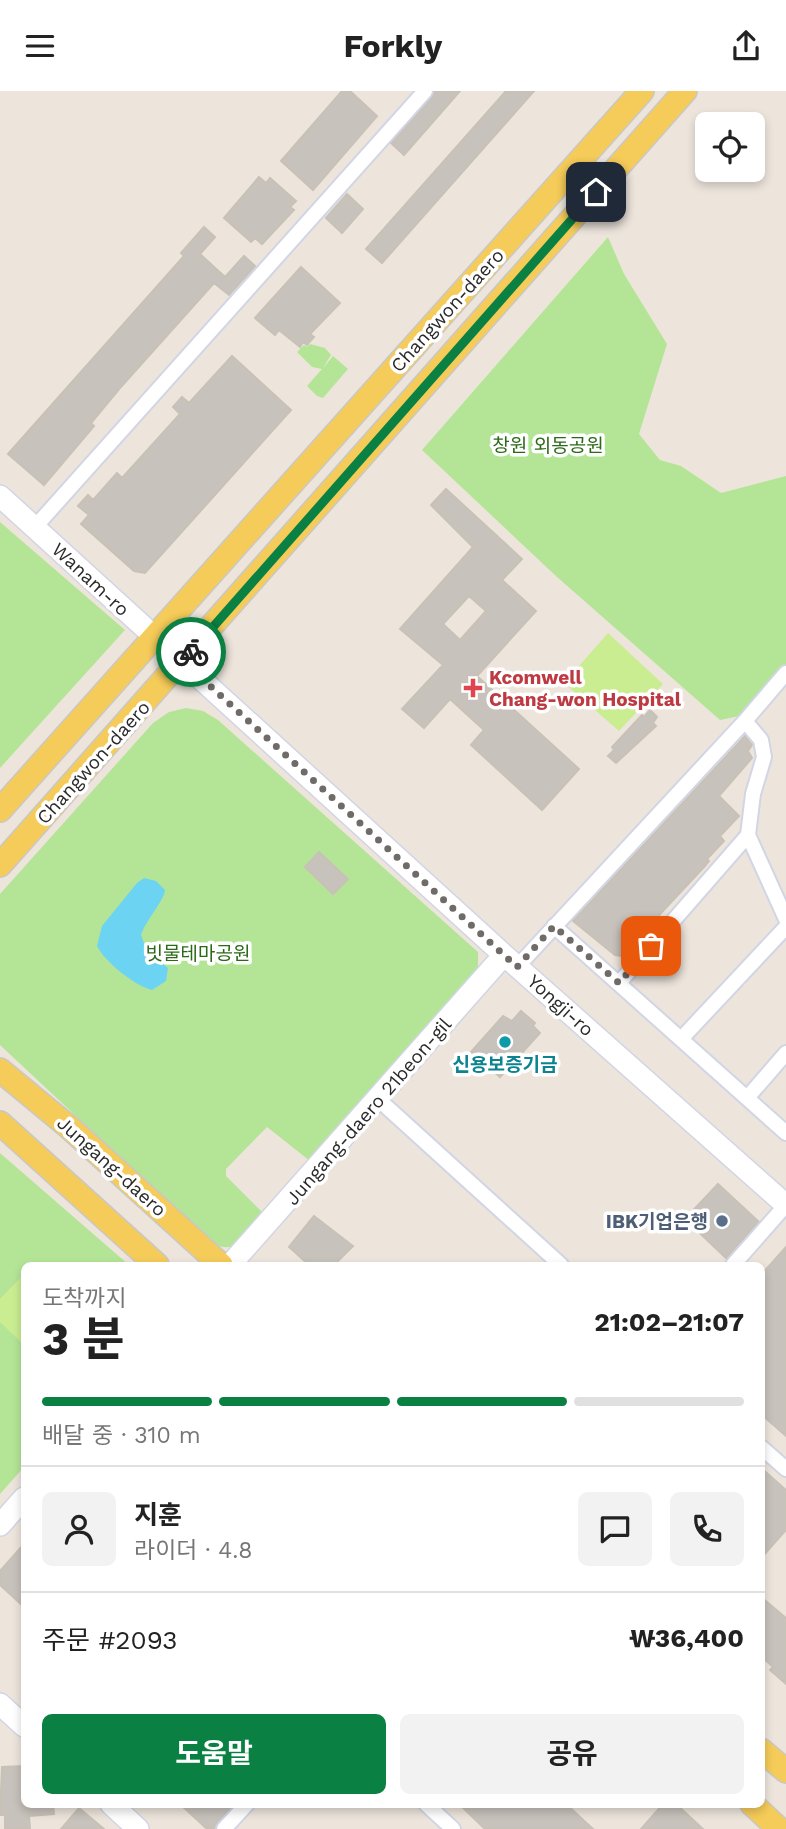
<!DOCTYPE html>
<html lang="ko">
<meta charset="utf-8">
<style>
body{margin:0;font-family:"Work Sans","Noto Sans KR",sans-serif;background:#f2f2f2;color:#222;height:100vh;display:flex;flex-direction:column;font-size:26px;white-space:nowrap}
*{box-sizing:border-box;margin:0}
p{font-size:23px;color:#767676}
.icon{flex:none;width:38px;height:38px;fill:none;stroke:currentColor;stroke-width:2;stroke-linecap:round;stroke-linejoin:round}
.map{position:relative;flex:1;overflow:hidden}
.side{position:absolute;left:21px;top:1171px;width:744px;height:546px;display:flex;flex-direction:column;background:#fff;border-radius:10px;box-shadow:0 4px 10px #0003}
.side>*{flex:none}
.controls{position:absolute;left:695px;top:21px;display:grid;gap:14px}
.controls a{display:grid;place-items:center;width:70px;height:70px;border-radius:10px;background:#fff;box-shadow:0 4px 10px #0003;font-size:35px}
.pin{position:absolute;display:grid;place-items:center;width:60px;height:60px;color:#fff;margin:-30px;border-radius:14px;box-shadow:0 4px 10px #0006}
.courier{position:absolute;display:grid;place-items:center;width:70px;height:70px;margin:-35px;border:5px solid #0b8043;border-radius:50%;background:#fff;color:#222;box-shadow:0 2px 9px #0007}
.head em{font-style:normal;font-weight:700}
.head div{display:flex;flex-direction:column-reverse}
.head{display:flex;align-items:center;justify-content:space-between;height:119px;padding:0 21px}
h1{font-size:46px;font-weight:700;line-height:52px}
.bar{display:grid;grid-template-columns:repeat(4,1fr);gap:10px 7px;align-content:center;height:84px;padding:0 21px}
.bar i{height:9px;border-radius:5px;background:#e0e0e0}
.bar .current{background:#0b8043}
.bar p{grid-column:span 4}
.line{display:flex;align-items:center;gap:18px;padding:0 21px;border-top:2px solid #e0e0e0}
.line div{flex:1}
.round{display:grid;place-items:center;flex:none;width:74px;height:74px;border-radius:10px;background:#f2f2f2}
.primary-button{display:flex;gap:14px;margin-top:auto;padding:14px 21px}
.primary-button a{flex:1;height:80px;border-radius:10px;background:#0b8043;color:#fff;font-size:28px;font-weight:700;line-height:80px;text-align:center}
.primary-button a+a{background:#f2f2f2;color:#222}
header{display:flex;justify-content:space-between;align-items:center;height:91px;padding:0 21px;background:#fff;font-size:32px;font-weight:700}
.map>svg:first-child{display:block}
.green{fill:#b4e597}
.pitch{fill:#caed92}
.water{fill:#6cd3f2}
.building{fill:#c8c2bc;stroke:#c8c1b6;stroke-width:2;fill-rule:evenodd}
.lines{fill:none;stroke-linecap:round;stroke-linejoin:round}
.street-casing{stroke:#d1d5e4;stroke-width:18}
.secondary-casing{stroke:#d1d5e4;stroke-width:24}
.primary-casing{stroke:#c8c8c8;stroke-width:26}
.street{stroke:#fff;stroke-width:14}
.secondary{stroke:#fff;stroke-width:21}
.primary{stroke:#f5cb59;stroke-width:23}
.done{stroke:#6e6b68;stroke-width:7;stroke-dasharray:0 12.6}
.route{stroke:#0b8043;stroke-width:9}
.health-dot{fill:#e0444e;stroke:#fff;stroke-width:2.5}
.culture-dot{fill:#0f9aa8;stroke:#fff;stroke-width:2.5}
.service-dot{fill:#5c6f8a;stroke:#fff;stroke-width:2.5}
.labels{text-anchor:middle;stroke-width:7;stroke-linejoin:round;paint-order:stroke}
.street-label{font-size:19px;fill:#2a2a2a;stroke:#fff}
.park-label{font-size:19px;fill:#2c6a18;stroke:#fff}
.health-label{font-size:19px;font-weight:bold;fill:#be3a42;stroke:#fff;text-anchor:start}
.culture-label{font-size:19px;font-weight:bold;fill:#0d838f;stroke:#fff}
.service-label{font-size:19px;font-weight:bold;fill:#4e5e75;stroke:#fff;text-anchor:end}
</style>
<header><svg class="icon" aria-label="menu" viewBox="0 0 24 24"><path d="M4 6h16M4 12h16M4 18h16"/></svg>Forkly<svg class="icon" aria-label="share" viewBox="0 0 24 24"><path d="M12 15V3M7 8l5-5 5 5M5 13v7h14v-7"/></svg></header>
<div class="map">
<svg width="786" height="1738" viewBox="0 0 786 1738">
<rect width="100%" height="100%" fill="#ede5dc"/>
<!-- green -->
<path class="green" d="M 608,146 L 624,183 L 667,253 L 639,343 L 660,369 L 681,375 L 721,402 L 786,385 L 786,576 L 744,624 L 720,629 L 557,486 L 422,359 Z
M 310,253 L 325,257 L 331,264 L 323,277 L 333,265 L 348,278 L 323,307 L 317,305 L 307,295 L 322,278 L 312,276 L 297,261 L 304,254 L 307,256 Z
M 0,431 L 125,539 L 0,677 Z
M 186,617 L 203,620 L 218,629 L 478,861 L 478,881 L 310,1070 L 267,1036 L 226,1078 L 226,1085 L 263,1122 L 236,1155 C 222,1158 216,1155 205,1146 L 0,954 L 0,803 L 153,632 L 169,621 Z
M 0,1062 L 129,1174 L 24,1174 L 24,1376 L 0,1403 Z"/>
<!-- pitch -->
<path class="pitch" d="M 608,542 L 663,593 L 619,640 L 564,592 Z
M 22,1185 L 24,1188 L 23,1253 L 0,1231 L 0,1208 Z"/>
<!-- water -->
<path class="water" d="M 144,787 L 156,790 L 165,799 C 164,810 146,829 141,844 L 147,860 L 168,877 L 166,890 L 152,899 C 135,895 105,871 97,855 L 102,835 L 137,792 Z"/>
<!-- building -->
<path class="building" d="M 342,0 L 350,0 L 377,25 L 313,99 L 281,70 Z
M 435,0 L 460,0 L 404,64 L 391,52 Z
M 506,0 L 534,0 L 382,172 L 366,158 Z
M 259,86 L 266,92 L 270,87 L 296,110 L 290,116 L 294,119 L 262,153 L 255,147 L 251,151 L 224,127 Z
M 347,103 L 363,118 L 342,142 L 326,127 Z
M 204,136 L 215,146 L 200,163 L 225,186 L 244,165 L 255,175 L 229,204 L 214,192 L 120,297 L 91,332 L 94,335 L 44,394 L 8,363 L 184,165 L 181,162 Z
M 301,176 L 340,212 L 310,243 L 314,246 L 307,254 L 303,251 L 300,256 L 279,239 L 275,244 L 255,227 Z
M 232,265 L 291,319 L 145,482 L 134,480 L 81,433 L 89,424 L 78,415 L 88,404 L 93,409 L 117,382 L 122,387 L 180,323 L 173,316 L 182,306 L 189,312 Z
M 446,398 L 522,468 L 502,489 L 536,520 L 477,585 L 579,678 L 542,719 L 471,654 L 484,639 L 450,608 L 424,637 L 402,618 L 443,574 L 400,538 L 473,456 L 431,414 ZM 469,505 L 486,520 L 460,549 L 443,533 Z
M 650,619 L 657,626 L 653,632 L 656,635 L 616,672 L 608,665 L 614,659 L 612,656 L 642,624 L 644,626 Z
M 745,645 L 752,654 L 748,660 L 752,667 L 719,705 L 739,725 L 720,745 L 724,750 L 707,768 L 709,770 L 704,776 L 621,865 L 615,864 L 573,830 Z
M 319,761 L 348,788 L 333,803 L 305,776 Z
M 521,920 L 535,932 L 533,935 L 540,942 L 500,986 L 471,961 L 503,925 L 512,930 Z
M 718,1093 L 759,1131 L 726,1167 L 685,1128 Z
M 314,1125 L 353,1155 L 334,1174 L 309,1174 L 289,1156 Z
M 786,1156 L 786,1345 L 761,1323 L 761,1184 Z
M 761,1377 L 786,1399 L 786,1439 L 761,1467 Z
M 24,1453 L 24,1516 L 0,1494 L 0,1480 Z
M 761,1506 L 786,1527 L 786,1593 L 770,1579 L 773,1576 L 761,1565 Z
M 24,1675 L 24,1713 L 53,1713 L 54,1723 L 29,1725 L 30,1738 L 5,1738 L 5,1724 L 0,1724 L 2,1676 Z
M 180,1713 L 234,1713 L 214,1738 L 207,1738 Z
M 459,1713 L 566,1713 L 593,1738 L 485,1738 Z
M 663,1713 L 676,1713 L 703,1738 L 641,1738 Z
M 79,1717 L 104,1738 L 61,1738 Z"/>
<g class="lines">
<defs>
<path id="street" d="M 35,436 L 425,0
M 745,630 L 786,582
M 554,835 L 786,1042
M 517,876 L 745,630 L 761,649 L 764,666 L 753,703 L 748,744 L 786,828
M 619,892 L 748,744
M 681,948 L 786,836
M 747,1007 L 786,962
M 378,1008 L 561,1174
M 733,1174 L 786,1114
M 761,1356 L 786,1378
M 426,1713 L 453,1738
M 224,1738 L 247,1713"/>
<path id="secondary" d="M 0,405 L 504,864 L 786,1114
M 230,1174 L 504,864
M 0,1434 L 24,1407
M 0,1613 L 24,1635
M 111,1713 L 138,1738"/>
<path id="primary" d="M 0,719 L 642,0
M 0,774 L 685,0
M 0,979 L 70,1037 L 221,1174
M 0,1032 L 157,1174
M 761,1659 L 786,1680
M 752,1713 L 779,1738"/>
</defs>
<!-- street casing -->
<use href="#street" class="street-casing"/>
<!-- secondary casing -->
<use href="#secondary" class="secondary-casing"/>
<!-- primary casing -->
<use href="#primary" class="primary-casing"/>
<!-- street -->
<use href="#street" class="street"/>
<!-- secondary -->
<use href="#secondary" class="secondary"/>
<!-- primary -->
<use href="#primary" class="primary"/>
</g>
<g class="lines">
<!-- done -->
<path class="done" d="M 191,561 L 183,570 L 517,876 L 554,835 L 619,892 L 651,855"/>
<!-- route -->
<path class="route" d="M 191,561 L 596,101"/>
</g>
<!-- markers -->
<path class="health-dot" d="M469.5 586.5h7v7h7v7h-7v7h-7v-7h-7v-7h7z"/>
<circle class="culture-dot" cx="505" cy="951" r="7"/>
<circle class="service-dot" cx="722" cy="1130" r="7"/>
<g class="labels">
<!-- street labels -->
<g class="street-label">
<text transform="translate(447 219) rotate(-48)" y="7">Changwon-daero</text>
<text transform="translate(91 488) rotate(43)" y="7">Wanam-ro</text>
<text transform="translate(93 671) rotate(-48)" y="7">Changwon-daero</text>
<text transform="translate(561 914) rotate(42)" y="7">Yongji-ro</text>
<text transform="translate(368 1020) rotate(-49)" y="7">Jungang-daero 21beon-gil</text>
<text transform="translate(112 1075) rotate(42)" y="7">Jungang-daero</text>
</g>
<!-- park labels -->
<g class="park-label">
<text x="548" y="361">창원 외동공원</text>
<text x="198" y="869">빗물테마공원</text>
</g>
<!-- health labels -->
<g class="health-label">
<text x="489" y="593">Kcomwell<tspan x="489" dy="22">Chang-won Hospital</tspan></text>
</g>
<!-- culture labels -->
<g class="culture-label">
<text x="505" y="980">신용보증기금</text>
</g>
<!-- service labels -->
<g class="service-label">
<text x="708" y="1137">IBK기업은행</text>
</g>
</g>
</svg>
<div class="controls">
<a><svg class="icon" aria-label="locate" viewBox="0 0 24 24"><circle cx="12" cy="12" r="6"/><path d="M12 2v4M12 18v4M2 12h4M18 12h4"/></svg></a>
</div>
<div class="pin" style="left:651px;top:855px;background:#ea580c"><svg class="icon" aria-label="bag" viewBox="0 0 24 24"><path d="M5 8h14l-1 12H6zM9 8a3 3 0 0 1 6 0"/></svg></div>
<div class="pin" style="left:596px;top:101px;background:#1f2937"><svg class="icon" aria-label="home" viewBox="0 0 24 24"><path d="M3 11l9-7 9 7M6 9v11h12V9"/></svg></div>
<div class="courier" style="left:191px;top:561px"><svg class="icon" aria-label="bike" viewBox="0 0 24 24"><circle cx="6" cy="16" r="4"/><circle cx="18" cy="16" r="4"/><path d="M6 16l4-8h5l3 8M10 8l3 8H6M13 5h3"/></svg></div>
<section class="side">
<div class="head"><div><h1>3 분</h1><p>도착까지</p></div><em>21:02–21:07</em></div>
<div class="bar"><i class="current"></i><i class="current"></i><i class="current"></i><i></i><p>배달 중 · 310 m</p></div>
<div class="line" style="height:126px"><a class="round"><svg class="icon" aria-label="person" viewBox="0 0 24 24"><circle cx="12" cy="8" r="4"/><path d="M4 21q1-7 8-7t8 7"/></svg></a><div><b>지훈</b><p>라이더 · 4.8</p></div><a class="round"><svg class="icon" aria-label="chat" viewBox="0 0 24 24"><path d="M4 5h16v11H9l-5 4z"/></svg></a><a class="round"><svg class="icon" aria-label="phone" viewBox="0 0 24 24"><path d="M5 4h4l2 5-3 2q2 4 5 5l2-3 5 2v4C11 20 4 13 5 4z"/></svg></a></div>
<div class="line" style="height:91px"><div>주문 #2093</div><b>₩36,400</b></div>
<div class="primary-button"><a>도움말</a><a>공유</a></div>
</section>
</div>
